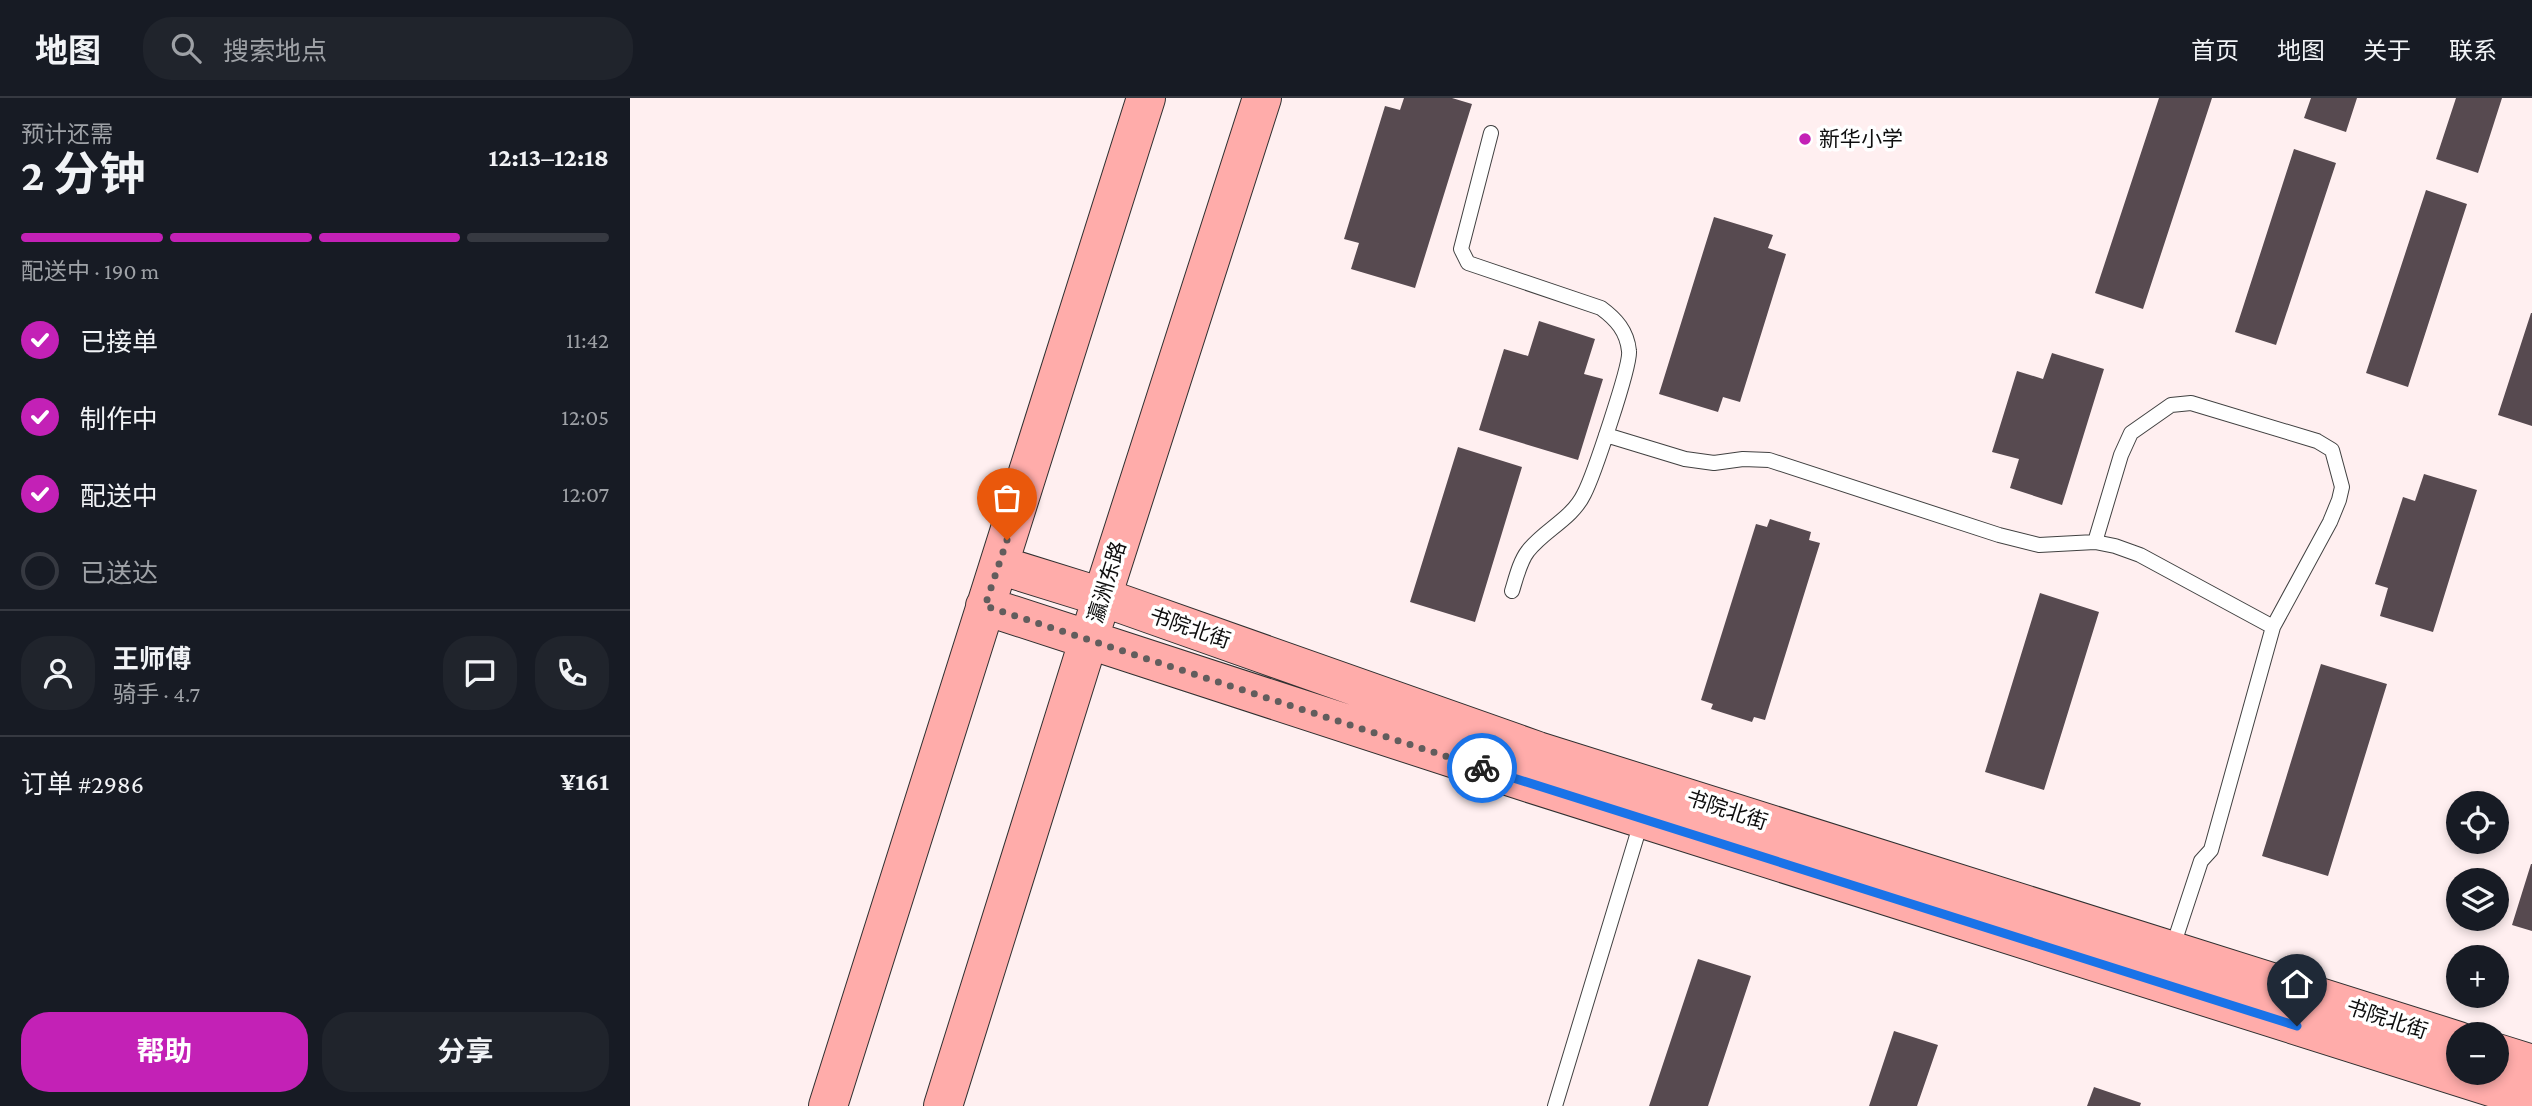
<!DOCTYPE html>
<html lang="zh">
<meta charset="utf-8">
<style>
body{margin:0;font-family:"Crimson Pro","Noto Sans SC",serif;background:#20242c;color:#f1f3f6;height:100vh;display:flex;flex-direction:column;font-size:26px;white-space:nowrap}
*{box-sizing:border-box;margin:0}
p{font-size:23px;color:#9ea1a6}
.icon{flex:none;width:38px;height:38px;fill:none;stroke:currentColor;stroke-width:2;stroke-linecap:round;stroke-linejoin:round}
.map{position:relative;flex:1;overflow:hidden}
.drawer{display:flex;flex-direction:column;background:#171b24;width:630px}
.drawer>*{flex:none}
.tools{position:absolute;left:1816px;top:693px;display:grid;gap:14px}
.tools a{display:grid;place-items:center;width:63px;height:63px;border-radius:50%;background:#171b24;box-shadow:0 4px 10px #0003;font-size:35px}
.pin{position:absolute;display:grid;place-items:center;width:60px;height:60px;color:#fff;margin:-72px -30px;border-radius:50% 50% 50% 0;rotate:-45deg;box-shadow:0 0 7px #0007}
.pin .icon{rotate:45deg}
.courier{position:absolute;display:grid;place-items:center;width:70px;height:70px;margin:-35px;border:5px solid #1a73e8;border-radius:50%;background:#fff;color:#222;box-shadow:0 2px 9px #0007}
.overview em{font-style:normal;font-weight:700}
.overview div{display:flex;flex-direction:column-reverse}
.overview{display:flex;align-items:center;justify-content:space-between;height:119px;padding:0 21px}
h1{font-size:46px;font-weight:700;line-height:52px}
.bar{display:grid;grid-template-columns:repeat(4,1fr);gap:10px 7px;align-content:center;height:84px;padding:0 21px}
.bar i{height:9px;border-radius:5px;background:#363941}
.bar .active{background:#c321b6}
.bar p{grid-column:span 4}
.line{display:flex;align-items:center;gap:18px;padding:0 21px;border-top:2px solid #363941}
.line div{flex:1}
.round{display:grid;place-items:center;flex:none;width:74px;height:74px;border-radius:28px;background:#20242c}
ol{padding:0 21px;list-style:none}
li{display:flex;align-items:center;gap:21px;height:77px}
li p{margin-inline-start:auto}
li .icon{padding:7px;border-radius:50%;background:#c321b6;color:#fff;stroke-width:4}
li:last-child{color:#9ea1a6}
li i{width:38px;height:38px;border:4px solid #363941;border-radius:50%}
.primary-button{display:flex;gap:14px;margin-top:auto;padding:14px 21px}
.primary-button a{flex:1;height:80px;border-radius:28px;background:#c321b6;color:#fff;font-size:28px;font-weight:700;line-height:80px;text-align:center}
.primary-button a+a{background:#20242c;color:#f1f3f6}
header{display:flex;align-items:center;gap:42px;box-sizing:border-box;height:98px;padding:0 35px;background:#171b24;border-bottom:2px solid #363941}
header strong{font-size:33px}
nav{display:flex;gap:38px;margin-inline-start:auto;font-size:24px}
.search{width:490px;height:63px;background:#20242c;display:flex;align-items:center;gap:18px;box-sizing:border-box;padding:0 24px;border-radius:28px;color:#9ea1a6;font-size:26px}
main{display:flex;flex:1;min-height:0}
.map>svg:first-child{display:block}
.building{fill:#574a50}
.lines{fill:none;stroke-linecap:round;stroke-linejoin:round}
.lane-casing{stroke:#414141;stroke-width:16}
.secondary-casing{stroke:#303030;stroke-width:40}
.lane{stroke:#fff;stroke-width:14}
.secondary{stroke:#ffacaa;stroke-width:38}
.done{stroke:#625d5d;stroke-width:7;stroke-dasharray:0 12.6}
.route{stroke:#1a73e8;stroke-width:9}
.poi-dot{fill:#c321b6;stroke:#fff;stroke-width:2.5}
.labels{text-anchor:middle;stroke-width:7;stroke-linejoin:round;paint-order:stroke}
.poi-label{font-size:21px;fill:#0e0e0e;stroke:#fff;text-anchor:start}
.street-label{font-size:21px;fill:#0e0e0e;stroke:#fff}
</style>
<header>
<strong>地图</strong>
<div class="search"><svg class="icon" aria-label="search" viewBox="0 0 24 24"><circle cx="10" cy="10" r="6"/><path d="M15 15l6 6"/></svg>搜索地点</div>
<nav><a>首页</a><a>地图</a><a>关于</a><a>联系</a></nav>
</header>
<main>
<section class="drawer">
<div class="overview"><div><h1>2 分钟</h1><p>预计还需</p></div><em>12:13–12:18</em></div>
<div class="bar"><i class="active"></i><i class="active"></i><i class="active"></i><i></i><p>配送中 · 190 m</p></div>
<ol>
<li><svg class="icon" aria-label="check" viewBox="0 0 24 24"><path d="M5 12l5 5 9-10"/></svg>已接单<p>11:42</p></li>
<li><svg class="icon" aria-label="check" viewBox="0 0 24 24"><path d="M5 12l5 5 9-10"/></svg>制作中<p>12:05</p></li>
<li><svg class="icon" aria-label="check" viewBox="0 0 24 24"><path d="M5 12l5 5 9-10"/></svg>配送中<p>12:07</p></li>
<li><i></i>已送达</li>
</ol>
<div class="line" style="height:126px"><a class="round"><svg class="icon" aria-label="person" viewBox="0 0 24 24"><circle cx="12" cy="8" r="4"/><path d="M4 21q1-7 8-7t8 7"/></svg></a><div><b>王师傅</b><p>骑手 · 4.7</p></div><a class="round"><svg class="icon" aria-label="chat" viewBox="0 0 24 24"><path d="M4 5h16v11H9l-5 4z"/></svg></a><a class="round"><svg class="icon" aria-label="phone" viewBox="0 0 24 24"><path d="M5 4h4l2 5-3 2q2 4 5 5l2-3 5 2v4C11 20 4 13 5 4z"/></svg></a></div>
<div class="line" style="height:91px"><div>订单 #2986</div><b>¥161</b></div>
<div class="primary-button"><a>帮助</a><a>分享</a></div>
</section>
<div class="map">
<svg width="1902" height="1008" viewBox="0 0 1902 1008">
<rect width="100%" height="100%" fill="#ffeff0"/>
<!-- building -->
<path class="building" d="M 774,0 L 822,0 L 842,6 L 785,190 L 721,171 L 729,145 L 714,141 L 755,8 L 770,12 Z
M 1529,0 L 1582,0 L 1513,211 L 1465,195 Z
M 1681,0 L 1727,0 L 1716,34 L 1674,20 Z
M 1826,0 L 1872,0 L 1848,75 L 1806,61 Z
M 1664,51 L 1706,65 L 1646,247 L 1605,234 Z
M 1796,92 L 1837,106 L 1778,289 L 1736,275 Z
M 1084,119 L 1143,137 L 1138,150 L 1156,156 L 1110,304 L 1093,299 L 1088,314 L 1029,296 Z
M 1901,215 L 1902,215 L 1902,328 L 1868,317 Z
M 909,223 L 965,241 L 954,276 L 973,281 L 948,362 L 849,332 L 874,251 L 898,258 Z
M 1422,255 L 1474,271 L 1432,407 L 1380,390 L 1389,361 L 1362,354 L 1387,273 L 1413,281 Z
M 828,349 L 892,369 L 845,524 L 780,504 Z
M 1794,376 L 1847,392 L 1803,534 L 1750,518 L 1758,490 L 1745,486 L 1773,399 L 1785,403 Z
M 1140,421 L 1181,434 L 1179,442 L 1190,445 L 1135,622 L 1124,619 L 1122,624 L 1081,611 L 1083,606 L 1071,602 L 1126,426 L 1137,429 Z
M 1410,495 L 1469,514 L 1414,692 L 1355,674 Z
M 1691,566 L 1757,586 L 1698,778 L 1632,758 Z
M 1901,766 L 1902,766 L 1902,833 L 1882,827 Z
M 1068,861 L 1121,878 L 1078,1008 L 1019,1008 Z
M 1264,933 L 1308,947 L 1287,1008 L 1239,1008 Z
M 1464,989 L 1511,1005 L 1510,1008 L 1457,1008 Z"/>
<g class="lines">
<defs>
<path id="lane" d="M 861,35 L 831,151 L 838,165 L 971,210 C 986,221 997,233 999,253 C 1001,267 963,379 954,396 C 942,421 914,432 898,453 C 890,463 886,480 882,493
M 976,337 L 1055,361 L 1084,365 L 1113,361 L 1139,362 L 1369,437 L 1409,447 L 1465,444 L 1485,448 L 1510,457 L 1643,529
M 1465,444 L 1491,357 L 1501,335 L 1541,307 L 1561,305 L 1687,343 L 1702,352 L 1712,389 L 1709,402 L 1700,424 L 1643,529 L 1581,752 L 1571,763 L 1542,851
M 925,1008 L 1012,721"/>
<path id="secondary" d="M 369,467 L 472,499 L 908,653 L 1829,943
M 355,508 L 899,685 L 1902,1002
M 1867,955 L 1902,966
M 198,1008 C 303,672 412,337 516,0
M 313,1008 L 472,499 L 632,0"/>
</defs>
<!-- lane casing -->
<use href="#lane" class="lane-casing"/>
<!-- secondary casing -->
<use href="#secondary" class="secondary-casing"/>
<!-- lane -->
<use href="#lane" class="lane"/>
<!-- secondary -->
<use href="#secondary" class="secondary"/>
</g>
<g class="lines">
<!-- done -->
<path class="done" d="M 377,442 L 355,508 L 852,670"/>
<!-- route -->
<path class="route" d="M 852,670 L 1667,928"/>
</g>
<!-- markers -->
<circle class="poi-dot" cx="1175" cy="41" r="7"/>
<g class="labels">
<!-- poi labels -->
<g class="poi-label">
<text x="1189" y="48">新华小学</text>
</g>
<!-- street labels -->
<g class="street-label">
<text transform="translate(477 484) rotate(-73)" y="7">瀛洲东路</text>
<text transform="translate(560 530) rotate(19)" y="7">书院北街</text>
<text transform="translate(1097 712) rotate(18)" y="7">书院北街</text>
<text transform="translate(1757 921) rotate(18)" y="7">书院北街</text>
</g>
</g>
</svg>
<div class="tools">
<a><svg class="icon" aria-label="locate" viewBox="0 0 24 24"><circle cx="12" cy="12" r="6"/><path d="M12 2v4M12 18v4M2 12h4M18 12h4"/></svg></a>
<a><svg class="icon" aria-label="layers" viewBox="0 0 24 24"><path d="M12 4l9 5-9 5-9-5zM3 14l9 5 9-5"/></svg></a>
<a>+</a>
<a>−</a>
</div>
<div class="pin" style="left:377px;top:442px;background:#ea580c"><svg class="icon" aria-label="bag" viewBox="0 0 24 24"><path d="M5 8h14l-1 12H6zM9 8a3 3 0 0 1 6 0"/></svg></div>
<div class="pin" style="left:1667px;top:928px;background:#1f2937"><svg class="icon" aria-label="home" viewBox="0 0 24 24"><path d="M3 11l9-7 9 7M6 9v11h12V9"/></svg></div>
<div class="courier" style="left:852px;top:670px"><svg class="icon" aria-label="bike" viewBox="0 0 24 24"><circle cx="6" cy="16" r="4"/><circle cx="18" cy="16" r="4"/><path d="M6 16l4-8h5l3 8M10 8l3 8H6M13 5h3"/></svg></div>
</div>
</main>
